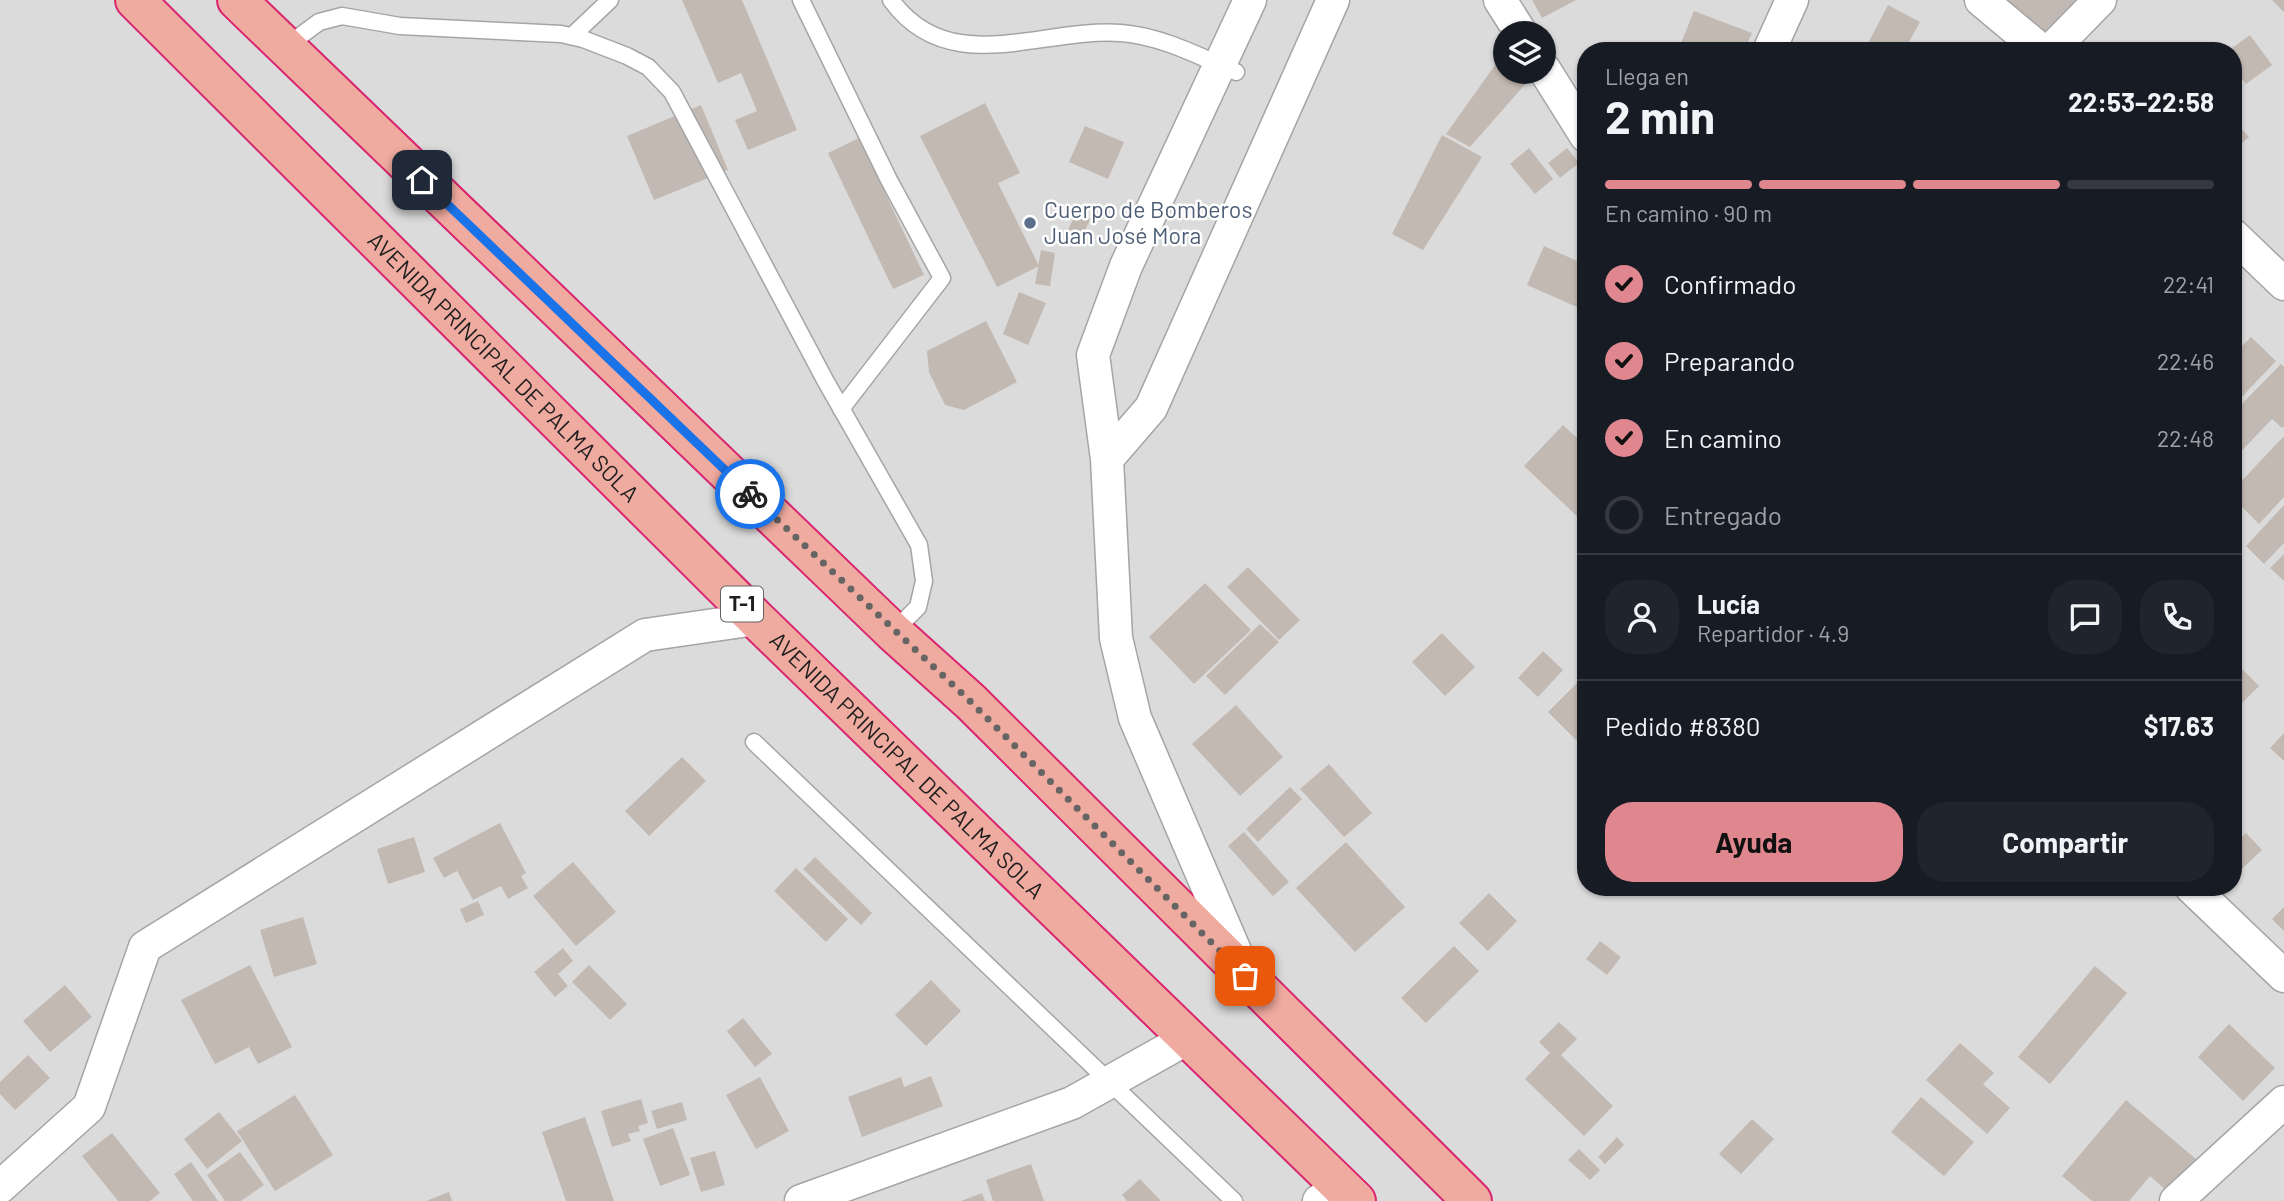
<!DOCTYPE html>
<html lang="es">
<meta charset="utf-8">
<style>
body{margin:0;font-family:Barlow,sans-serif;background:#20242c;color:#f1f3f6;height:100vh;display:flex;flex-direction:column;font-size:26px;white-space:nowrap}
*{box-sizing:border-box;margin:0}
p{font-size:23px;color:#9ea1a6}
.icon{flex:none;width:38px;height:38px;fill:none;stroke:currentColor;stroke-width:2;stroke-linecap:round;stroke-linejoin:round}
.map{position:relative;flex:1;overflow:hidden}
.side{position:absolute;left:1577px;top:42px;width:665px;height:854px;display:flex;flex-direction:column;background:#171b24;border-radius:28px;box-shadow:0 2px 5px #0004}
.side>*{flex:none}
.fabs{position:absolute;left:1493px;top:21px;display:grid;gap:14px}
.fabs a{display:grid;place-items:center;width:63px;height:63px;border-radius:50%;background:#171b24;box-shadow:0 2px 5px #0004;font-size:35px}
.pin{position:absolute;display:grid;place-items:center;width:60px;height:60px;color:#fff;margin:-30px;border-radius:14px;box-shadow:0 4px 10px #0006}
.courier{position:absolute;display:grid;place-items:center;width:70px;height:70px;margin:-35px;border:5px solid #1a73e8;border-radius:50%;background:#fff;color:#222;box-shadow:0 2px 9px #0007}
.head em{font-style:normal;font-weight:700}
.head div{display:flex;flex-direction:column-reverse}
.head{display:flex;align-items:center;justify-content:space-between;height:119px;padding:0 28px}
h1{font-size:46px;font-weight:700;line-height:52px}
.bar{display:grid;grid-template-columns:repeat(4,1fr);gap:10px 7px;align-content:center;height:84px;padding:0 28px}
.bar i{height:9px;border-radius:5px;background:#363941}
.bar .selected{background:#df868e}
.bar p{grid-column:span 4}
.line{display:flex;align-items:center;gap:18px;padding:0 28px;border-top:2px solid #363941}
.line div{flex:1}
.round{display:grid;place-items:center;flex:none;width:74px;height:74px;border-radius:28px;background:#20242c}
ol{padding:0 28px;list-style:none}
li{display:flex;align-items:center;gap:21px;height:77px}
li p{margin-inline-start:auto}
li .icon{padding:7px;border-radius:50%;background:#df868e;color:#111;stroke-width:4}
li:last-child{color:#9ea1a6}
li i{width:38px;height:38px;border:4px solid #363941;border-radius:50%}
.action{display:flex;gap:14px;margin-top:auto;padding:14px 28px}
.action a{flex:1;height:80px;border-radius:28px;background:#df868e;color:#111;font-size:28px;font-weight:700;line-height:80px;text-align:center}
.action a+a{background:#20242c;color:#f1f3f6}
.map>svg:first-child{display:block}
.residential{fill:#dcdbdb;fill-rule:evenodd}
.building{fill:#c3b9b3}
.lines{fill:none;stroke-linecap:round;stroke-linejoin:round}
.service-casing{stroke:#a5a5a5;stroke-width:19}
.minor-casing{stroke:#a5a5a5;stroke-width:35}
.trunk-casing{stroke:#d92570;stroke-width:42}
.service{stroke:#fff;stroke-width:16}
.minor{stroke:#fff;stroke-width:32}
.trunk{stroke:#f0aba0;stroke-width:38}
.done{stroke:#676563;stroke-width:7;stroke-dasharray:0 12.6}
.route{stroke:#1a73e8;stroke-width:9}
.service-dot{fill:#5c6f8a;stroke:#fff;stroke-width:2.5}
.labels{text-anchor:middle;stroke-width:5;stroke-linejoin:round;paint-order:stroke}
.shield{fill:#fff;stroke:#626262;stroke-width:2}
.shield-label{font-size:21px;font-weight:bold;fill:#1e1e1e}
.service-label{font-size:23px;fill:#4e5e75;stroke:#fff;text-anchor:start}
.street-label{font-size:23px;fill:#1e1e1e;stroke:#fff}
</style>
<div class="map">
<svg width="2284" height="1201" viewBox="0 0 2284 1201">
<rect width="100%" height="100%" fill="#efeae4"/>
<!-- residential -->
<path class="residential" d="M 0,0 L 2284,0 L 2284,1201 L 0,1201 ZM 1505,33 L 1544,33 L 1544,72 L 1505,72 ZM 1586,51 L 2233,51 L 2233,887 L 1586,887 Z"/>
<!-- building -->
<path class="building" d="M 682,0 L 742,0 L 797,130 L 748,150 L 735,120 L 757,111 L 741,73 L 718,83 Z
M 1532,0 L 1576,0 L 1542,18 Z
M 2005,0 L 2081,0 L 2049,37 Z
M 2272,0 L 2284,0 L 2284,12 Z
M 1888,5 L 1920,22 L 1908,44 L 1922,51 L 1864,51 Z
M 1694,11 L 1752,33 L 1744,51 L 1687,51 L 1679,48 Z
M 2250,35 L 2272,65 L 2246,84 L 2233,67 L 2233,51 L 2228,51 Z
M 1505,51 L 1505,72 L 1522,72 L 1528,81 L 1470,147 L 1446,134 Z
M 985,103 L 1020,173 L 998,183 L 1039,266 L 997,287 L 920,136 Z
M 701,105 L 728,170 L 654,200 L 627,136 Z
M 2233,119 L 2249,137 L 2233,151 Z
M 1085,126 L 1124,142 L 1108,179 L 1069,162 Z
M 1442,135 L 1482,157 L 1423,250 L 1392,234 Z
M 859,138 L 924,275 L 893,289 L 828,153 Z
M 1529,148 L 1553,179 L 1535,194 L 1510,164 Z
M 1567,148 L 1579,163 L 1560,178 L 1548,163 Z
M 1076,213 L 1090,219 L 1083,236 L 1068,230 Z
M 1544,246 L 1586,265 L 1586,311 L 1527,285 Z
M 1041,250 L 1055,253 L 1050,286 L 1035,284 Z
M 1019,292 L 1046,303 L 1028,345 L 1003,334 Z
M 986,321 L 1017,382 L 964,410 L 945,405 L 929,372 L 927,351 Z
M 2251,337 L 2276,361 L 2233,406 L 2233,355 Z
M 2281,364 L 2284,367 L 2284,426 L 2282,428 L 2272,419 L 2233,460 L 2233,413 Z
M 1563,425 L 1586,446 L 1586,518 L 1582,521 L 1524,466 Z
M 2284,436 L 2284,497 L 2259,524 L 2233,498 L 2233,490 Z
M 2284,505 L 2284,543 L 2264,564 L 2246,546 Z
M 2284,554 L 2284,581 L 2270,568 Z
M 1248,567 L 1300,620 L 1279,640 L 1227,587 Z
M 1205,583 L 1251,630 L 1194,684 L 1149,637 Z
M 1260,624 L 1279,642 L 1225,695 L 1206,676 Z
M 1442,633 L 1475,667 L 1445,696 L 1412,662 Z
M 1543,651 L 1563,670 L 1538,697 L 1518,678 Z
M 2233,660 L 2259,686 L 2240,705 L 2233,698 Z
M 1586,674 L 1586,730 L 1576,740 L 1548,712 Z
M 1236,705 L 1283,757 L 1240,796 L 1192,744 Z
M 2284,733 L 2284,761 L 2270,748 Z
M 682,757 L 706,781 L 649,836 L 625,811 Z
M 1329,764 L 1372,813 L 1344,837 L 1300,789 Z
M 1290,787 L 1302,799 L 1258,842 L 1246,829 Z
M 500,823 L 526,873 L 521,876 L 528,888 L 508,899 L 501,886 L 473,900 L 457,871 L 444,878 L 433,858 Z
M 1244,832 L 1289,882 L 1273,896 L 1228,846 Z
M 2246,833 L 2262,850 L 2233,877 L 2233,845 Z
M 414,837 L 425,872 L 388,884 L 377,849 Z
M 1346,842 L 1405,907 L 1355,952 L 1296,888 Z
M 815,857 L 872,913 L 861,925 L 803,869 Z
M 573,862 L 616,912 L 576,946 L 533,896 Z
M 796,868 L 848,919 L 826,942 L 774,891 Z
M 1489,893 L 1517,921 L 1488,951 L 1459,923 Z
M 478,901 L 484,915 L 466,923 L 460,909 Z
M 2284,907 L 2284,931 L 2272,919 Z
M 303,917 L 317,964 L 274,977 L 260,930 Z
M 1600,941 L 1621,957 L 1607,975 L 1586,959 Z
M 1454,946 L 1479,971 L 1426,1023 L 1401,998 Z
M 563,948 L 573,961 L 558,974 L 568,986 L 555,997 L 534,972 Z
M 250,965 L 292,1047 L 258,1064 L 249,1047 L 215,1064 L 181,1000 Z
M 589,965 L 627,1004 L 610,1020 L 572,982 Z
M 2095,966 L 2127,993 L 2050,1084 L 2018,1057 Z
M 931,980 L 961,1011 L 926,1046 L 895,1015 Z
M 65,985 L 92,1017 L 50,1052 L 23,1021 Z
M 743,1018 L 772,1054 L 755,1067 L 727,1031 Z
M 1559,1022 L 1577,1039 L 1561,1055 L 1613,1106 L 1584,1136 L 1525,1079 L 1550,1053 L 1539,1042 Z
M 2229,1024 L 2275,1068 L 2243,1101 L 2198,1057 Z
M 1960,1043 L 1994,1073 L 1983,1084 L 2010,1108 L 1987,1134 L 1926,1080 Z
M 28,1055 L 50,1078 L 15,1110 L 0,1094 L 0,1082 Z
M 931,1076 L 943,1106 L 862,1137 L 848,1097 L 901,1077 L 904,1087 Z
M 760,1077 L 789,1131 L 756,1149 L 726,1095 Z
M 295,1095 L 333,1155 L 275,1191 L 237,1131 Z
M 1921,1097 L 1974,1142 L 1944,1176 L 1891,1132 Z
M 641,1099 L 648,1123 L 638,1126 L 640,1131 L 628,1134 L 631,1141 L 612,1147 L 601,1111 Z
M 2126,1100 L 2196,1159 L 2168,1192 L 2150,1176 L 2129,1201 L 2092,1201 L 2062,1176 Z
M 682,1102 L 687,1120 L 657,1129 L 651,1111 Z
M 219,1112 L 242,1141 L 207,1169 L 184,1139 Z
M 585,1117 L 614,1201 L 566,1201 L 542,1132 Z
M 1752,1119 L 1774,1139 L 1741,1174 L 1719,1154 Z
M 673,1128 L 690,1175 L 660,1186 L 643,1139 Z
M 112,1133 L 160,1193 L 150,1201 L 118,1201 L 82,1156 Z
M 1617,1137 L 1624,1145 L 1605,1164 L 1598,1157 Z
M 1579,1149 L 1600,1170 L 1590,1180 L 1568,1160 Z
M 715,1151 L 725,1185 L 701,1192 L 690,1158 Z
M 240,1152 L 264,1185 L 241,1201 L 225,1201 L 207,1175 Z
M 191,1162 L 218,1201 L 193,1201 L 174,1174 Z
M 1031,1164 L 1044,1201 L 993,1201 L 986,1180 Z
M 1140,1179 L 1161,1201 L 1127,1201 L 1122,1195 Z
M 449,1192 L 452,1201 L 426,1201 Z
M 982,1193 L 985,1201 L 961,1201 Z"/>
<g class="lines">
<defs>
<path id="service" d="M 801,0 L 889,180 L 942,278 L 841,409
M 891,0 C 949,80 1042,27 1121,33 C 1161,36 1199,56 1236,72
M 572,36 L 610,0
M 284,48 L 319,22 L 342,16 L 400,26 L 561,34 L 583,39 L 627,56 L 648,67 L 672,92 L 825,380 L 919,545 L 924,581 L 918,607 L 893,632
M 754,742 L 1234,1201"/>
<path id="minor" d="M 1500,0 L 1521,33
M 1981,0 L 2042,51
M 1769,51 L 1792,0
M 2050,51 L 2100,0
M 1544,69 L 1586,136
M 2233,235 L 2284,284
M 1107,459 L 1151,408 L 1333,0
M 2191,887 L 2284,976
M 1241,965 L 1135,718 L 1116,638 L 1107,459 L 1093,355 L 1126,266 L 1250,0
M 0,1187 L 89,1107 L 145,947 L 645,635 L 756,619
M 801,1201 L 1072,1103 L 1188,1038
M 1319,1201 L 1340,1185
M 2176,1201 L 2284,1102"/>
<g id="trunk">
<path id="s1" d="M 135,0 L 756,619 L 1356,1201"/>
<path d="M 237,0 L 893,632 L 971,702 L 1472,1201"/>
</g>
</defs>
<!-- service casing -->
<use href="#service" class="service-casing"/>
<!-- minor casing -->
<use href="#minor" class="minor-casing"/>
<!-- trunk casing -->
<use href="#trunk" class="trunk-casing"/>
<!-- service -->
<use href="#service" class="service"/>
<!-- minor -->
<use href="#minor" class="minor"/>
<!-- trunk -->
<use href="#trunk" class="trunk"/>
</g>
<g class="lines">
<!-- done -->
<path class="done" d="M 750,494 L 971,702 L 1245,976"/>
<!-- route -->
<path class="route" d="M 422,180 L 750,494"/>
</g>
<!-- markers -->
<circle class="service-dot" cx="1030" cy="223" r="7"/>
<g class="labels">
<!-- shield labels -->
<rect class="shield" x="721" y="586.5" width="42" height="35" rx="5"/>
<g class="shield-label">
<text x="742" y="611">T-1</text>
</g>
<!-- service labels -->
<g class="service-label">
<text x="1044" y="218">Cuerpo de Bomberos<tspan x="1044" dy="26">Juan José Mora</tspan></text>
</g>
<!-- street labels -->
<g class="street-label">
<text dy="8" stroke="none"><textPath href="#s1" startOffset="520">AVENIDA PRINCIPAL DE PALMA SOLA</textPath></text>
<text dy="8" stroke="none"><textPath href="#s1" startOffset="1087">AVENIDA PRINCIPAL DE PALMA SOLA</textPath></text>
</g>
</g>
</svg>
<div class="fabs">
<a><svg class="icon" aria-label="layers" viewBox="0 0 24 24"><path d="M12 4l9 5-9 5-9-5zM3 14l9 5 9-5"/></svg></a>
</div>
<div class="pin" style="left:1245px;top:976px;background:#ea580c"><svg class="icon" aria-label="bag" viewBox="0 0 24 24"><path d="M5 8h14l-1 12H6zM9 8a3 3 0 0 1 6 0"/></svg></div>
<div class="pin" style="left:422px;top:180px;background:#1f2937"><svg class="icon" aria-label="home" viewBox="0 0 24 24"><path d="M3 11l9-7 9 7M6 9v11h12V9"/></svg></div>
<div class="courier" style="left:750px;top:494px"><svg class="icon" aria-label="bike" viewBox="0 0 24 24"><circle cx="6" cy="16" r="4"/><circle cx="18" cy="16" r="4"/><path d="M6 16l4-8h5l3 8M10 8l3 8H6M13 5h3"/></svg></div>
<section class="side">
<div class="head"><div><h1>2 min</h1><p>Llega en</p></div><em>22:53–22:58</em></div>
<div class="bar"><i class="selected"></i><i class="selected"></i><i class="selected"></i><i></i><p>En camino · 90 m</p></div>
<ol>
<li><svg class="icon" aria-label="check" viewBox="0 0 24 24"><path d="M5 12l5 5 9-10"/></svg>Confirmado<p>22:41</p></li>
<li><svg class="icon" aria-label="check" viewBox="0 0 24 24"><path d="M5 12l5 5 9-10"/></svg>Preparando<p>22:46</p></li>
<li><svg class="icon" aria-label="check" viewBox="0 0 24 24"><path d="M5 12l5 5 9-10"/></svg>En camino<p>22:48</p></li>
<li><i></i>Entregado</li>
</ol>
<div class="line" style="height:126px"><a class="round"><svg class="icon" aria-label="person" viewBox="0 0 24 24"><circle cx="12" cy="8" r="4"/><path d="M4 21q1-7 8-7t8 7"/></svg></a><div><b>Lucía</b><p>Repartidor · 4.9</p></div><a class="round"><svg class="icon" aria-label="chat" viewBox="0 0 24 24"><path d="M4 5h16v11H9l-5 4z"/></svg></a><a class="round"><svg class="icon" aria-label="phone" viewBox="0 0 24 24"><path d="M5 4h4l2 5-3 2q2 4 5 5l2-3 5 2v4C11 20 4 13 5 4z"/></svg></a></div>
<div class="line" style="height:91px"><div>Pedido #8380</div><b>$17.63</b></div>
<div class="action"><a>Ayuda</a><a>Compartir</a></div>
</section>
</div>
